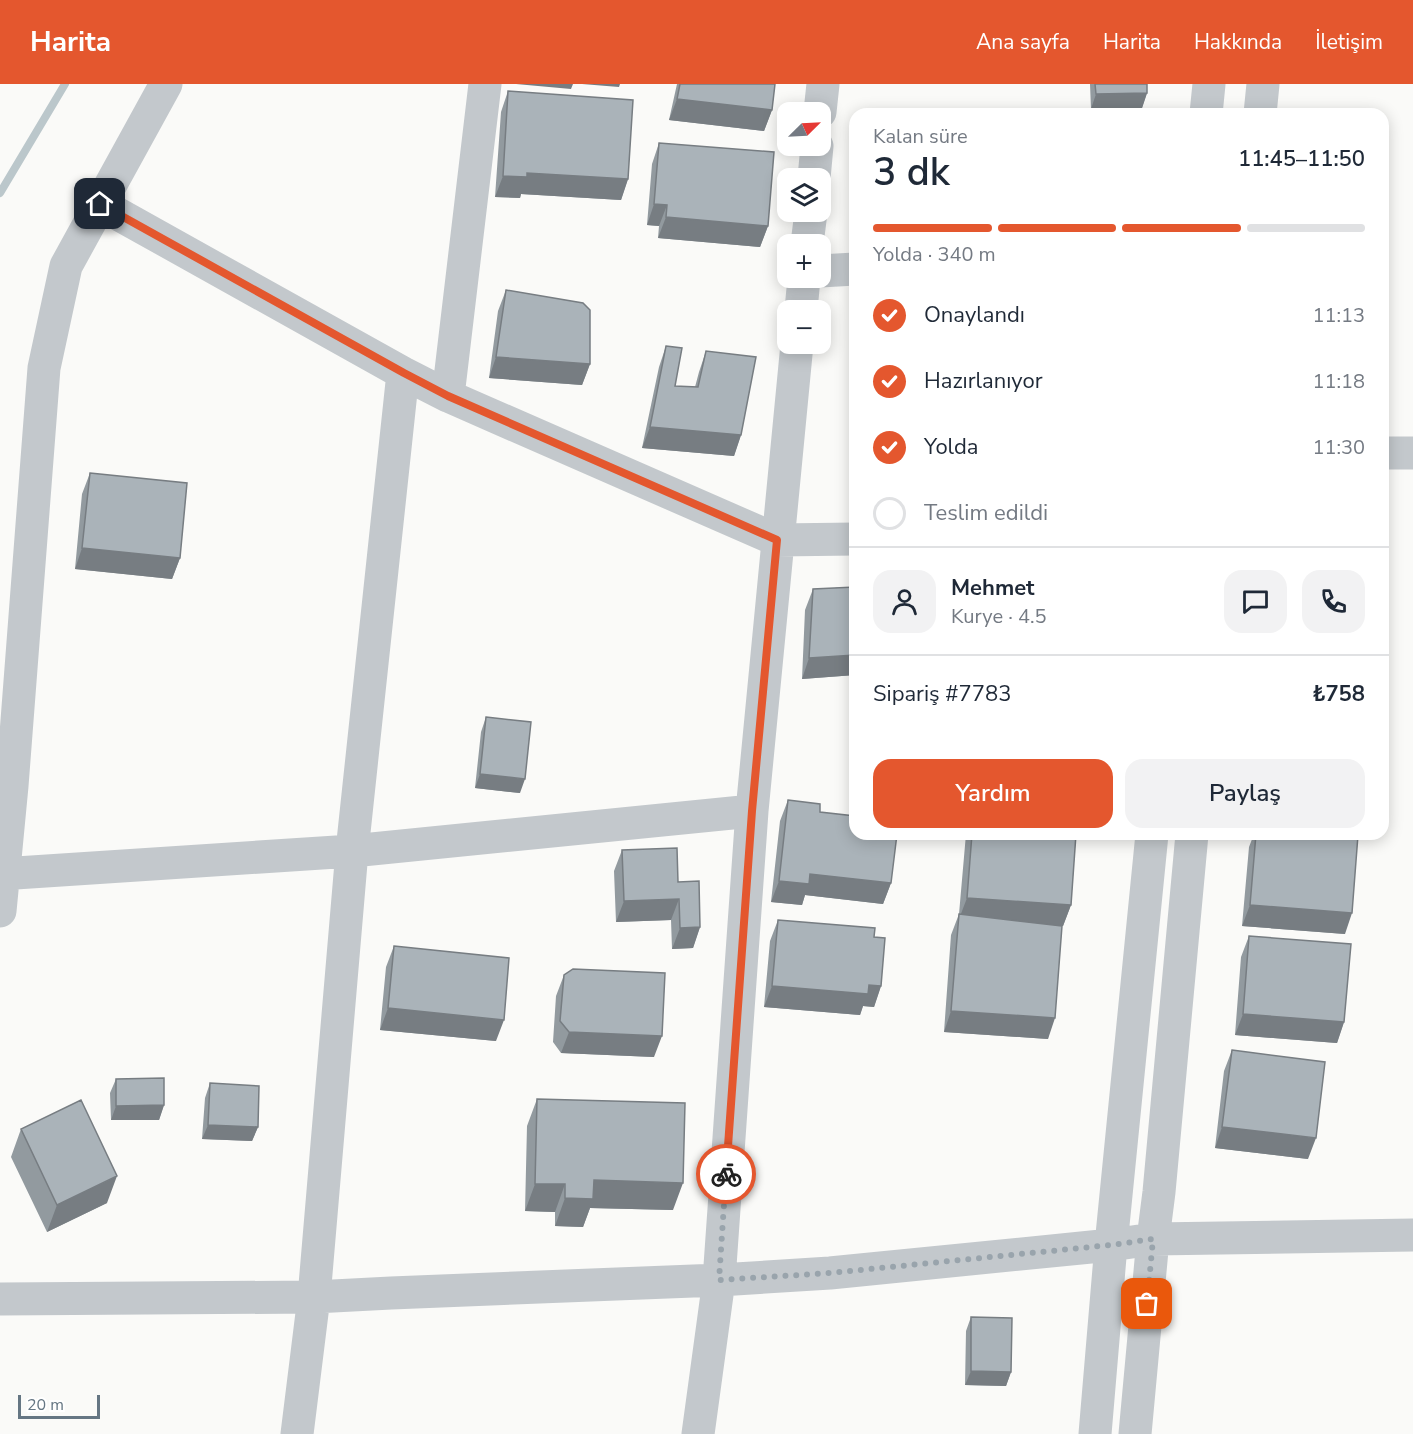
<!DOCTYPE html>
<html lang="tr">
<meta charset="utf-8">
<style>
body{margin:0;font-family:"Nunito Sans",sans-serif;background:#f2f2f3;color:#1f2937;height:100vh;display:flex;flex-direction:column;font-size:22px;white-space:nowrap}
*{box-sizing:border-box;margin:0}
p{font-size:20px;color:#747a83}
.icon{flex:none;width:33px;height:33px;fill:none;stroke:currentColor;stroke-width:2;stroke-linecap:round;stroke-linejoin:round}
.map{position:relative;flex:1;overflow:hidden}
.side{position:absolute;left:849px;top:24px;width:540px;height:732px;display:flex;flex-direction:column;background:#fff;border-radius:18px;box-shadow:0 3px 15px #0003}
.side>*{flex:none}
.needle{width:39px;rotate:66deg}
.fabs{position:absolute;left:777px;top:18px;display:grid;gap:12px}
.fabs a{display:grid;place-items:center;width:54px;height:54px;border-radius:12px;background:#fff;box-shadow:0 3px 15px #0003;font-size:30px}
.scale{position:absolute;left:18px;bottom:15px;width:82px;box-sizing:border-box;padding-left:6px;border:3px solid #657683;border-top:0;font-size:16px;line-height:21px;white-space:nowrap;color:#657683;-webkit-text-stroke:4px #fff;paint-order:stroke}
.pin{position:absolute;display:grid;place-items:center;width:51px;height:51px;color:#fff;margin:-26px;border-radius:12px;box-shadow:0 3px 9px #0006}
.courier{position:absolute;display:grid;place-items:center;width:60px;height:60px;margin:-30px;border:4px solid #e4572e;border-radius:50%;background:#fff;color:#222;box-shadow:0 2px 8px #0007}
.headline em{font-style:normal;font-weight:600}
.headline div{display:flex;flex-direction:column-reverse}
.headline{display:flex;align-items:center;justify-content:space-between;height:102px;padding:0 24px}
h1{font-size:39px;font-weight:600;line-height:45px}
.bar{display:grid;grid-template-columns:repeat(4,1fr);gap:9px 6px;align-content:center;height:72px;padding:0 24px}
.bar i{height:8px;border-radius:4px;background:#e0e1e3}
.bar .active{background:#e4572e}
.bar p{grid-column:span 4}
.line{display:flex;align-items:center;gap:15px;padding:0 24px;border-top:2px solid #e0e1e3}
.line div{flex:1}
.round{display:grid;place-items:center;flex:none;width:63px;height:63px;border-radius:18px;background:#f2f2f3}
ol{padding:0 24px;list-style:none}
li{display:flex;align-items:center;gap:18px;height:66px}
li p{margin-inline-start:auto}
li .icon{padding:6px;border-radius:50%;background:#e4572e;color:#fff;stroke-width:4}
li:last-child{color:#747a83}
li i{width:33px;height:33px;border:3px solid #e0e1e3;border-radius:50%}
.action{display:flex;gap:12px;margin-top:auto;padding:12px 24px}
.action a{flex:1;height:69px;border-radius:18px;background:#e4572e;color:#fff;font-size:24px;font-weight:600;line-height:69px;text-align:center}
.action a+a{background:#f2f2f3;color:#1f2937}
header{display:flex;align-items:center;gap:36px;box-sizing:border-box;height:84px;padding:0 30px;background:#e4572e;color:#fff}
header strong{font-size:28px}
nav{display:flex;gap:33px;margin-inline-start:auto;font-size:21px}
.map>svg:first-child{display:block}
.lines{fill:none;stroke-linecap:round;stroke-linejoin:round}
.stream{stroke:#bbc7cb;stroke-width:8}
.minor{stroke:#c3c8cc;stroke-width:33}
.wall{fill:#929a9f}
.shaded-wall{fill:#777d82}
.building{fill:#aab3b9;stroke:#777d82;stroke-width:1.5}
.done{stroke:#99a4ac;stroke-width:6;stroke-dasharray:0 10.8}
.route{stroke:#e4572e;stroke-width:8}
</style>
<header>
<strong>Harita</strong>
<nav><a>Ana sayfa</a><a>Harita</a><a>Hakkında</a><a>İletişim</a></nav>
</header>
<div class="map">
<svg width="1413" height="1350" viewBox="0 0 1413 1350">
<rect width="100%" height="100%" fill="#fafaf8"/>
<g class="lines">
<!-- stream -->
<path class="stream" d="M 0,109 L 65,0"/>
<!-- minor -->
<path class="minor" d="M 820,28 L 823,0
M 1206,30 L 1209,0
M 1260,30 L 1263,0
M 814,94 L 817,62
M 100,120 L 403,289 L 448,312 L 777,456 L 855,455
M 807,160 L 811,128
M 820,187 L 855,185
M 801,226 L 804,194
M 448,312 L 485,0
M 1383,369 L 1413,369
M 0,790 L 352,767 L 752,727
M 0,827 L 12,702 L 44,284 L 66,182 L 166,0
M 0,1215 L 314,1213 L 391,1209 L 719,1196 L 830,1189 L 1111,1161 L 1153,1155 L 1413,1151
M 297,1350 L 314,1213 L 352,767 L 403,289
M 698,1350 L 719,1196 L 752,727 L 797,260
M 1095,1350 L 1111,1161 L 1152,750
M 1135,1350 L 1153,1155 L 1159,1108 L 1192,750"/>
</g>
<!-- wall -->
<path class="wall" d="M 677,0 L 775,0 L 772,26 L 764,47 L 669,36 Z
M 1090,0 L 1147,0 L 1147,9 L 1142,24 L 1091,25 Z
M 508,7 L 628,95 L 621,116 L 521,110 L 520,114 L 495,113 L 501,28 Z
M 659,59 L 768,142 L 760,163 L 658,154 L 659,142 L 647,141 L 652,80 Z
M 506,206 L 590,280 L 582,301 L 489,294 L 498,227 Z
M 666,262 L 675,302 L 695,303 L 699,288 L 706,267 L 741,351 L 734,372 L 642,364 L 659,283 Z
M 90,389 L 180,474 L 172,495 L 75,485 L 82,410 Z
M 855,503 L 855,591 L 802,595 L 805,526 L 813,505 Z
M 486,633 L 520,709 L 475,704 L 481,648 Z
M 788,716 L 820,728 L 891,799 L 883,820 L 805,811 L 802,821 L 771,818 L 780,737 Z
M 966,750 L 1076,750 L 1071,821 L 1063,842 L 1062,842 L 1048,955 L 944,948 L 951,851 L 959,830 Z
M 1254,750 L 1344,750 L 1345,850 L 1242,842 L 1249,763 Z
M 622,766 L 678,798 L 700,843 L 693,864 L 672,865 L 671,836 L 616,838 L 614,787 Z
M 778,836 L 874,853 L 881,902 L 874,923 L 863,922 L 860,931 L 764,923 L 770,857 Z
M 1249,852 L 1344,938 L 1337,959 L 1235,951 L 1241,873 Z
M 394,862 L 496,957 L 380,946 L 386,883 Z
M 564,891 L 654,973 L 561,969 L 553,958 L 556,912 Z
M 1232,966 L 1308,1075 L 1215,1064 L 1224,987 Z
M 116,995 L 164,1021 L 159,1036 L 111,1036 L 110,1009 Z
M 210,999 L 258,1043 L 252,1057 L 202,1055 L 205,1014 Z
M 537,1015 L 673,1126 L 590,1124 L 583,1143 L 555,1142 L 555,1128 L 525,1127 L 527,1042 Z
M 21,1045 L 107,1119 L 47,1148 L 11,1073 Z
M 971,1233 L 1011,1288 L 1006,1302 L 965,1301 L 966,1247 Z"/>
<!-- shaded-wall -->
<path class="shaded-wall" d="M 516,0 L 573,0 L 571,5 Z
M 582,0 L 620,0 L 619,3 Z
M 1147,9 L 1142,24 L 1091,25 L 1096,10 Z
M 677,15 L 772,26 L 764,47 L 669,36 Z
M 527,89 L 628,95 L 621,116 L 521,110 L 520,114 L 495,113 L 503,92 Z
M 654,120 L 667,121 L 659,142 L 647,141 Z
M 666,133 L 768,142 L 760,163 L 658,154 Z
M 496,273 L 590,280 L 582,301 L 489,294 Z
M 650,343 L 741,351 L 734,372 L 642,364 Z
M 82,464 L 180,474 L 172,495 L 75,485 Z
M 855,571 L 855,591 L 802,595 L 809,574 Z
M 480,690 L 525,695 L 520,709 L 475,704 Z
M 810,790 L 891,799 L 883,820 L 805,811 L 802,821 L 771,818 L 779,797 Z
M 967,814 L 1071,821 L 1063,842 L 959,835 Z
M 679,815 L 671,836 L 616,838 L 624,817 Z
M 1250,821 L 1352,829 L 1345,850 L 1242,842 Z
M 700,843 L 693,864 L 672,865 L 680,844 Z
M 869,901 L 881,902 L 874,923 L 863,922 L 860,931 L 764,923 L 772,902 Z
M 388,924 L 504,936 L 496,957 L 380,946 Z
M 951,927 L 1055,934 L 1048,955 L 944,948 Z
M 1243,930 L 1344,938 L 1337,959 L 1235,951 Z
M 569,948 L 662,952 L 654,973 L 561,969 Z
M 164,1021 L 159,1036 L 111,1036 L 116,1022 Z
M 208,1041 L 258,1043 L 252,1057 L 202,1055 Z
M 1222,1043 L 1316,1054 L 1308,1075 L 1215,1064 Z
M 117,1092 L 107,1119 L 47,1148 L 57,1121 Z
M 594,1096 L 683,1099 L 673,1126 L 590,1124 L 583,1143 L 555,1142 L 565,1114 Z
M 535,1100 L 565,1100 L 555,1128 L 525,1127 Z
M 971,1287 L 1011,1288 L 1006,1302 L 965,1301 Z"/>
<!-- building -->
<path class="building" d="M 680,0 L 775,0 L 772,26 L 677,15 Z
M 1095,0 L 1147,0 L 1147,9 L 1096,10 Z
M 508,7 L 633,16 L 628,95 L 527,89 L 527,93 L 503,92 Z
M 659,59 L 774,68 L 768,142 L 666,133 L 667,121 L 654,120 Z
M 506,206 L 583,219 L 590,226 L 590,280 L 496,273 Z
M 666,262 L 682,264 L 675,302 L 698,303 L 706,267 L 756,273 L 741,351 L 650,343 Z
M 90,389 L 187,399 L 180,474 L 82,464 Z
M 855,503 L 855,571 L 809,574 L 813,505 Z
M 486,633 L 531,638 L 525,695 L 480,690 Z
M 788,716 L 820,720 L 820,728 L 855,732 L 855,750 L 897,750 L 891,799 L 810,790 L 809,800 L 779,797 Z
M 972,750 L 1076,750 L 1071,821 L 967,814 Z
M 1256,750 L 1344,750 L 1358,751 L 1352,829 L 1250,821 Z
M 677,764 L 678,798 L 699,797 L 700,843 L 680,844 L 679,815 L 624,817 L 622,766 Z
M 959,830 L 1062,842 L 1055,934 L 951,927 Z
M 778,836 L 875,844 L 874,853 L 885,854 L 881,902 L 869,901 L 868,910 L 772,902 Z
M 1249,852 L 1351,860 L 1344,938 L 1243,930 Z
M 394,862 L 509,874 L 504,936 L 388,924 Z
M 573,885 L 665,889 L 662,952 L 569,948 L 560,937 L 564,891 Z
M 1232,966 L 1325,978 L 1316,1054 L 1222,1043 Z
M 164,994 L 164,1021 L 116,1022 L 116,995 Z
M 210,999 L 259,1002 L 258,1043 L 208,1041 Z
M 537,1015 L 685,1019 L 683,1099 L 594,1096 L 593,1115 L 565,1114 L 565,1100 L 535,1100 Z
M 81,1016 L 117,1092 L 57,1121 L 21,1045 Z
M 971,1233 L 1012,1234 L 1011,1288 L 971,1287 Z"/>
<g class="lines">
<!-- done -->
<path class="done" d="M 726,1090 L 719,1196 L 830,1189 L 1111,1161 L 1153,1155 L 1147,1220"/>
<!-- route -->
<path class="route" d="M 100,120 L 404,289 L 448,312 L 777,456 L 752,727 L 726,1090"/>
</g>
</svg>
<div class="fabs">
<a><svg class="needle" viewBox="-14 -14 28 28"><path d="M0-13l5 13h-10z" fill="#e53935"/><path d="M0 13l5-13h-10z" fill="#747a83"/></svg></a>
<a><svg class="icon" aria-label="layers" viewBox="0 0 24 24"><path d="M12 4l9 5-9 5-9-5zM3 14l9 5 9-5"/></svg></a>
<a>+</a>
<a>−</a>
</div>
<div class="scale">20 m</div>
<div class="pin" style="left:1147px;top:1220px;background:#ea580c"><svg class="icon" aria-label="bag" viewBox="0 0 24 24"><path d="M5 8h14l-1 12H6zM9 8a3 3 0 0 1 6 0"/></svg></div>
<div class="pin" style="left:100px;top:120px;background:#1f2937"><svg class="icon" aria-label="home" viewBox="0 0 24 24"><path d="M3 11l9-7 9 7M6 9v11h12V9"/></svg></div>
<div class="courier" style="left:726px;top:1090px"><svg class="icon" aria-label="bike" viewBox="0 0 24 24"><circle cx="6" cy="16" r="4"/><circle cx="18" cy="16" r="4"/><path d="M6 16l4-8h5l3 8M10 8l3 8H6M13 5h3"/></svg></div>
<section class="side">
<div class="headline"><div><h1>3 dk</h1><p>Kalan süre</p></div><em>11:45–11:50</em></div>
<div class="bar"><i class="active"></i><i class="active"></i><i class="active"></i><i></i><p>Yolda · 340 m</p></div>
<ol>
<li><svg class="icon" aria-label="check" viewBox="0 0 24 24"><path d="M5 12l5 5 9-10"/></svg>Onaylandı<p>11:13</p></li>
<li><svg class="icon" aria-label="check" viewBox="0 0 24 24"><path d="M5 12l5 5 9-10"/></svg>Hazırlanıyor<p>11:18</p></li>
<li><svg class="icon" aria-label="check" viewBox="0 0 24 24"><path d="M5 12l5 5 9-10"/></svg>Yolda<p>11:30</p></li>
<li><i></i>Teslim edildi</li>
</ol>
<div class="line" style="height:108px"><a class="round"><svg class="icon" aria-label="person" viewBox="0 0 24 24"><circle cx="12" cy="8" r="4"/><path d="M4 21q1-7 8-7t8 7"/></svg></a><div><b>Mehmet</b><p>Kurye · 4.5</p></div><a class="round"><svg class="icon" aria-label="chat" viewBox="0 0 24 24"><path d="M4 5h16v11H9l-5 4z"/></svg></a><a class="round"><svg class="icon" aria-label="phone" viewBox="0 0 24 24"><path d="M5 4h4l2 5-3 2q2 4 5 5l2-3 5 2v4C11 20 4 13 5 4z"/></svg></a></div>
<div class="line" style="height:78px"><div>Sipariş #7783</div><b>₺758</b></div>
<div class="action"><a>Yardım</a><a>Paylaş</a></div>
</section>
</div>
